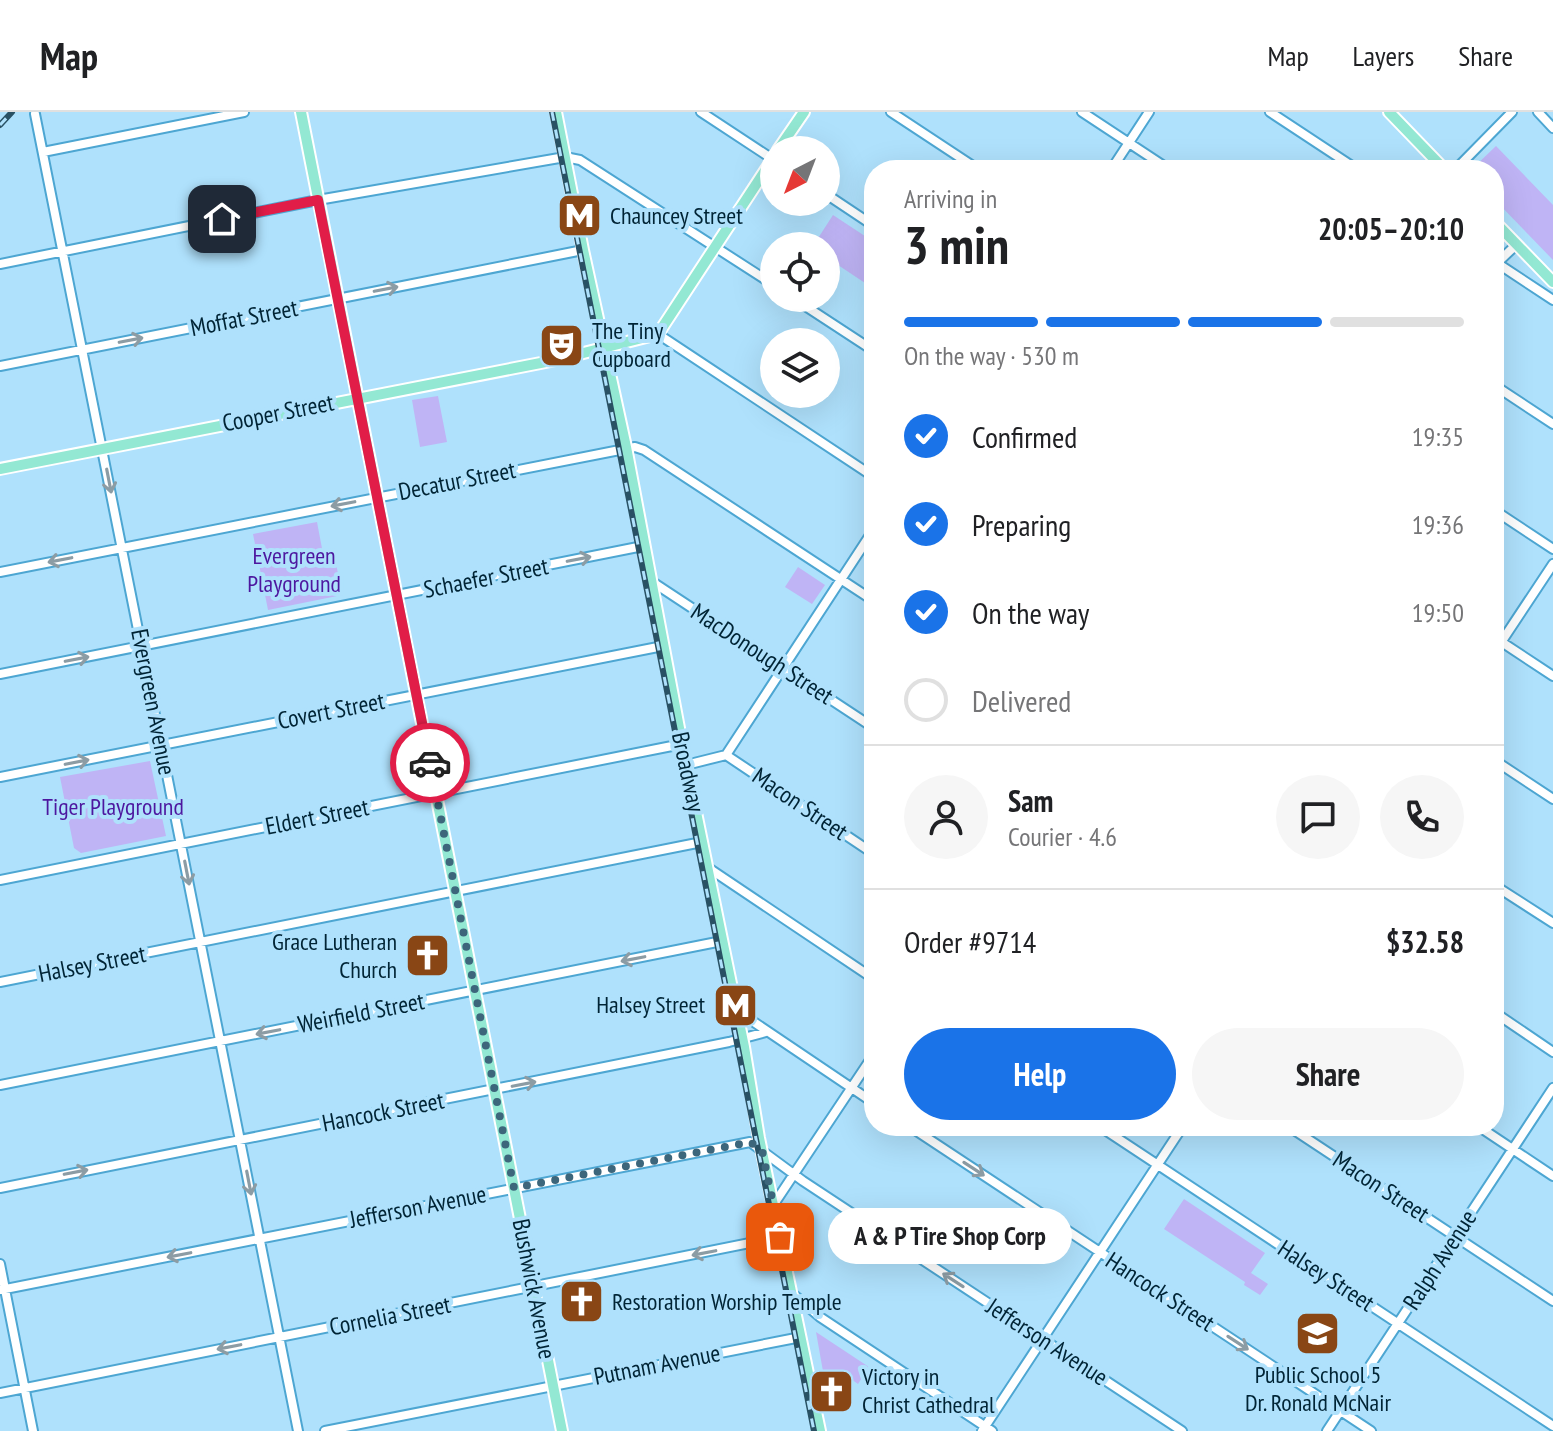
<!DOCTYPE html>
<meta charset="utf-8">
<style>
body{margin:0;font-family:"PT Sans Narrow",sans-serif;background:#f6f6f6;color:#202124;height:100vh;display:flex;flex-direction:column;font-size:30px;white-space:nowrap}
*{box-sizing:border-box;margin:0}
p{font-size:26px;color:#757577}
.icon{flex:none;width:44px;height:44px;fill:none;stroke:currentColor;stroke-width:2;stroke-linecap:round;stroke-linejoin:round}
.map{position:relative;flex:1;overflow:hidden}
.sheet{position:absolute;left:864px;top:48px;width:640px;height:976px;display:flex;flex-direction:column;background:#fff;border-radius:32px;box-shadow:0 8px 32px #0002}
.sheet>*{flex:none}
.needle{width:52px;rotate:222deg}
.tools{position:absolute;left:760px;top:24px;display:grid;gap:16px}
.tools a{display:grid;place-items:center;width:80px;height:80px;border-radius:50%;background:#fff;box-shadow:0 8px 32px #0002;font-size:40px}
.pin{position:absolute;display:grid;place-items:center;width:68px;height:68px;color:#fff;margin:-34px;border-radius:16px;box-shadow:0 4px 12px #0006}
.courier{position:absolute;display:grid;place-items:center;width:80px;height:80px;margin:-40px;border:6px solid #e11d48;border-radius:50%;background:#fff;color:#222;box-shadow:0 2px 10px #0007}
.bubble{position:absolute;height:56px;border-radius:28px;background:#fff;box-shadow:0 8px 32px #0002;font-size:26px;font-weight:700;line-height:56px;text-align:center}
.head em{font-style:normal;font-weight:700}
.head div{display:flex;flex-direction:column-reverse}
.head{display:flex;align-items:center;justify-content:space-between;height:136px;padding:0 40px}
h1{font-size:52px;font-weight:700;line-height:60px}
.bar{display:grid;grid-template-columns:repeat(4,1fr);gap:12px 8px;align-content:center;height:96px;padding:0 40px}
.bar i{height:10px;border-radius:6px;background:#e0e0e0}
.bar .selected{background:#1a73e8}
.bar p{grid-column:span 4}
.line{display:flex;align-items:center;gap:20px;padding:0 40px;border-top:2px solid #e0e0e0}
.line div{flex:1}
.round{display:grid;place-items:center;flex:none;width:84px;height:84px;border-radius:42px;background:#f6f6f6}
ol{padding:0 40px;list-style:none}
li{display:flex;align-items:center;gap:24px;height:88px}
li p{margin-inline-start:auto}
li .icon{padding:8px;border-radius:50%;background:#1a73e8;color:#fff;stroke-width:4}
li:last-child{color:#757577}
li i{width:44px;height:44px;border:4px solid #e0e0e0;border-radius:50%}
.action{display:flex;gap:16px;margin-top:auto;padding:16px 40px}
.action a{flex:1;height:92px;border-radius:48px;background:#1a73e8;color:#fff;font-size:32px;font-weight:700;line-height:92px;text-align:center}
.action a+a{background:#f6f6f6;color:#202124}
header{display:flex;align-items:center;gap:48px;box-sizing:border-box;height:112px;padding:0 40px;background:#fff;border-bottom:2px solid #e0e0e0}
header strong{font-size:38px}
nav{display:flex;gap:44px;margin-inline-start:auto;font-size:28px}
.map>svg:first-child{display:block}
.green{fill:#bfb4f5}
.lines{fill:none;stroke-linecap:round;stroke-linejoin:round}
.minor-casing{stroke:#4da6d2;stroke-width:12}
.major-casing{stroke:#fff;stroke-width:14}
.minor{stroke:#fff;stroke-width:8}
.major{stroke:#93e8d3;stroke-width:10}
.rail-casing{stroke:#295164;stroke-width:6}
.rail{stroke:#afe1fc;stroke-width:3;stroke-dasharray:9;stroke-linecap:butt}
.oneway{stroke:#8c9ca4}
.done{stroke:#3d667b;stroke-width:8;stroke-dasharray:0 14.4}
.route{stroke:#e11d48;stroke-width:10}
.labels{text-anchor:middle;stroke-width:8;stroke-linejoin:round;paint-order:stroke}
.poi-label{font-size:24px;fill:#002435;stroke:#afe1fc;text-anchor:start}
.street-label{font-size:24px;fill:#002435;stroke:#afe1fc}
.park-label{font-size:24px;fill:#4d179f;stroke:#afe1fc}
</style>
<header>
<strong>Map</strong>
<nav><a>Map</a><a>Layers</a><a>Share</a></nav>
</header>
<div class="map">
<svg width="1553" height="1319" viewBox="0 0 1553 1319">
<rect width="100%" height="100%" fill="#afe1fc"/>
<!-- green -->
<path class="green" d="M 1496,34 L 1553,93 L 1553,148 L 1494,87 L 1494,58 L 1471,58 Z
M 833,103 L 874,130 L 874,177 L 826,145 L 826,134 L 813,134 Z
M 438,284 L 447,330 L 420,335 L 412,288 Z
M 317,410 L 324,447 L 335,446 L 342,483 L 268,498 L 253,422 Z
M 798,455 L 825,473 L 812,492 L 785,475 Z
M 150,649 L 166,724 L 81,741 L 74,736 L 60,665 Z
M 1184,1087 L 1265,1141 L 1251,1161 L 1268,1172 L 1260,1183 L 1244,1173 L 1245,1170 L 1164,1117 Z
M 816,1220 L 869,1255 L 858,1272 L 851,1267 L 850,1260 L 824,1265 Z"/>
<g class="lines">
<defs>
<path id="minor" d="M 701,0 L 774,48
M 891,0 L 979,58
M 1082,0 L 1170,58
M 1270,0 L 1358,58
M 1538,0 L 1553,16
M 35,2 L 298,1319
M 43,40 L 244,0
M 1111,58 L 1149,0
M 1455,58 L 1512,0
M 826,82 L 874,114
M 1494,149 L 1553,188
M 1497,151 L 1516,133
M 0,152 L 318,88 L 565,45 L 580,48 L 774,173
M 793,186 L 874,239
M 658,222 L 874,365
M 0,254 L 583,138
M 1494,273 L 1553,312
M 1494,398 L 1553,437
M 0,460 L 635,335 L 644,338 L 874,489
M 651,469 L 874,616
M 1494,525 L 1553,564
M 1494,541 L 1553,452
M 0,562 L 643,434
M 726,643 L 874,742
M 1494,648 L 1553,687
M 686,653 L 726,643 L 874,417
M 0,665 L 663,534
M 707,755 L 874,867
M 0,768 L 682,632
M 1494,773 L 1553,811
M 0,870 L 702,730
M 736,898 L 874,991
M 1494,900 L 1553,940
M 0,973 L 722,829
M 909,1014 L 1371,1319
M 1099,1014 L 1553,1314
M 1288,1014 L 1553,1189
M 1478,1014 L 1553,1064
M 0,1076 L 729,930 L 766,920
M 774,1092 L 874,942
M 0,1152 L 33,1319
M 0,1178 L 750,1030 L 803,1069 L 1182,1319
M 793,1182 L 820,1205 L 992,1319
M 0,1281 L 780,1125
M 325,1319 L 801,1225
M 982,1319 L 1183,1014
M 1327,1319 L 1553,976"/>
<path id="major" d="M 301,0 L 562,1319
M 556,0 L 583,138 L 626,335 L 682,632 L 744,935 L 759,1026 L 820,1319
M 1389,0 L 1445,58
M 778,38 L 804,0
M 1494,109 L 1553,170
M 0,357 L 556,248 L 658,222 L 774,45"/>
</defs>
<!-- minor casing -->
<use href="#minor" class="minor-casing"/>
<!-- major casing -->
<use href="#major" class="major-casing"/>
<!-- minor -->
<use href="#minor" class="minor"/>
<!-- major -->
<use href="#major" class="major"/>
<defs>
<path id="rail" d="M 552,0 L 814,1319
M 0,13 L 12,0"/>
</defs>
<!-- rail casing -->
<use href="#rail" class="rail-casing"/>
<!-- rail -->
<use href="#rail" class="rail"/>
</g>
<!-- one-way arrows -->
<defs><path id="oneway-shaft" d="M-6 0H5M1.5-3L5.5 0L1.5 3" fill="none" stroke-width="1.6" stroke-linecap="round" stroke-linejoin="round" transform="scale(2)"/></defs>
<g class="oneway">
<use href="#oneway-shaft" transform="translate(386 177) rotate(-11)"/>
<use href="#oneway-shaft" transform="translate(131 228) rotate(-11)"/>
<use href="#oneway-shaft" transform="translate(109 369) rotate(79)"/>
<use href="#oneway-shaft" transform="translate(343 392) rotate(169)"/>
<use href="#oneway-shaft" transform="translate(579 447) rotate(-11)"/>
<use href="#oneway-shaft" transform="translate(60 448) rotate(169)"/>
<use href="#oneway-shaft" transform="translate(77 547) rotate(-11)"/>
<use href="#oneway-shaft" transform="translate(77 650) rotate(-11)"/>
<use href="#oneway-shaft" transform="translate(187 761) rotate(79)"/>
<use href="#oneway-shaft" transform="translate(633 847) rotate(169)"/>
<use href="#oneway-shaft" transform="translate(268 920) rotate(169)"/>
<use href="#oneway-shaft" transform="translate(524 972) rotate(-11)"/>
<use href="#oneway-shaft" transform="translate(974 1057) rotate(33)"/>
<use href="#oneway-shaft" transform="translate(76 1060) rotate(-11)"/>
<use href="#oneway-shaft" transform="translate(249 1071) rotate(79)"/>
<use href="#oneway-shaft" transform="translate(704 1141) rotate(169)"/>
<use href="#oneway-shaft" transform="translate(179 1143) rotate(169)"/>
<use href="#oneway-shaft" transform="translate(953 1168) rotate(-147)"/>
<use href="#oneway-shaft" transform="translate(1238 1231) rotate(33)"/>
<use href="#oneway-shaft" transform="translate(229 1235) rotate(169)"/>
</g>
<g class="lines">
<!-- done -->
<path class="done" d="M 430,651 L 514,1076 L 750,1030 L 762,1038 L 780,1125"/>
<!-- route -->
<path class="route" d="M 222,107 L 318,88 L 430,651"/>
</g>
<!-- icons -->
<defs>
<symbol id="metro-square" viewBox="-11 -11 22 22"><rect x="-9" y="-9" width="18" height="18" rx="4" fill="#894615" stroke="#afe1fc"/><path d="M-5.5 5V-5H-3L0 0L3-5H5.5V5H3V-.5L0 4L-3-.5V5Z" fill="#fff"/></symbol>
<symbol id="theatre-square" viewBox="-11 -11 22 22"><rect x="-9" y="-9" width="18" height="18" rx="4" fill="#894615" stroke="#afe1fc"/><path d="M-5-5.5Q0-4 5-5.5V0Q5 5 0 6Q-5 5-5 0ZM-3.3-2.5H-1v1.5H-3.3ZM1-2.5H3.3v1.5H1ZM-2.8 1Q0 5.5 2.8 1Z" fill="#fff"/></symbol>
<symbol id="church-square" viewBox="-11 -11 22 22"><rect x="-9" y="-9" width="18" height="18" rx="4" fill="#894615" stroke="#afe1fc"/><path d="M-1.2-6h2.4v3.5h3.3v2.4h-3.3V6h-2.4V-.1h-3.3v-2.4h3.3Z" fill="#fff"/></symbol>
<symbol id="school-square" viewBox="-11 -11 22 22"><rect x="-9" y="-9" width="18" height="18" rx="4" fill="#894615" stroke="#afe1fc"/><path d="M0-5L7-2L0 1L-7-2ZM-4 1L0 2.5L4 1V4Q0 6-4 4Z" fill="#fff"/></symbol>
</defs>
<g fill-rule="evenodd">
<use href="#metro-square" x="554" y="78" width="51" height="51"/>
<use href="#theatre-square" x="536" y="208" width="51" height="51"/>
<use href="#church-square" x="402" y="818" width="51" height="51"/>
<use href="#metro-square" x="710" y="868" width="51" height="51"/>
<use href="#church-square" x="556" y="1164" width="51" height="51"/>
<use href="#school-square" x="1292" y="1196" width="51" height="51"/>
<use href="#church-square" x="806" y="1254" width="51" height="51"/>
</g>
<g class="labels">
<!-- poi labels -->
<g class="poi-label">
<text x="610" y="112">Chauncey Street</text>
<text x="592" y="227">The Tiny<tspan x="592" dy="28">Cupboard</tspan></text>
<text x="397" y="838" text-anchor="end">Grace Lutheran<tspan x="397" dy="28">Church</tspan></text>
<text x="705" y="901" text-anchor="end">Halsey Street</text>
<text x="612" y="1198">Restoration Worship Temple</text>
<text x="1318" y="1271" text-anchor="middle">Public School 5<tspan x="1318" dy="28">Dr. Ronald McNair</tspan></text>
<text x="862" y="1273">Victory in<tspan x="862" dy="28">Christ Cathedral</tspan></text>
</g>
<!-- street labels -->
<g class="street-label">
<text transform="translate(244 206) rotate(-11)" y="8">Moffat Street</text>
<text transform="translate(278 301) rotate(-11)" y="8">Cooper Street</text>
<text transform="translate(457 369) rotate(-11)" y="8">Decatur Street</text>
<text transform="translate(486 466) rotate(-11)" y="8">Schaefer Street</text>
<text transform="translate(762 542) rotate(33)" y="8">MacDonough Street</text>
<text transform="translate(153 590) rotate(79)" y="8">Evergreen Avenue</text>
<text transform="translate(331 599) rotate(-11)" y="8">Covert Street</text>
<text transform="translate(688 660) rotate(78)" y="8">Broadway</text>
<text transform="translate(800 692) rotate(34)" y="8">Macon Street</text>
<text transform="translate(317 705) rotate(-11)" y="8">Eldert Street</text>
<text transform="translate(92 852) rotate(-11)" y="8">Halsey Street</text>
<text transform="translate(361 901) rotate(-11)" y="8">Weirfield Street</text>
<text transform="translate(383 1000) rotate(-11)" y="8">Hancock Street</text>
<text transform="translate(1381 1075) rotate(33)" y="8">Macon Street</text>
<text transform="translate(418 1095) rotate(-11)" y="8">Jefferson Avenue</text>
<text transform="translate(1440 1148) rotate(-57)" y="8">Ralph Avenue</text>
<text transform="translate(1326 1164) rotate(33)" y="8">Halsey Street</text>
<text transform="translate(534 1177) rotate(79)" y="8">Bushwick Avenue</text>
<text transform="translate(1160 1180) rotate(33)" y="8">Hancock Street</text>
<text transform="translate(390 1204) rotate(-11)" y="8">Cornelia Street</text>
<text transform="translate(1047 1230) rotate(33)" y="8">Jefferson Avenue</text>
<text transform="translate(657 1253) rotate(-11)" y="8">Putnam Avenue</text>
</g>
<!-- park labels -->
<g class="park-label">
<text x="294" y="452">Evergreen<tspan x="294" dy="28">Playground</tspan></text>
<text x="113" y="703">Tiger Playground</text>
</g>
</g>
</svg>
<div class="tools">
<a><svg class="needle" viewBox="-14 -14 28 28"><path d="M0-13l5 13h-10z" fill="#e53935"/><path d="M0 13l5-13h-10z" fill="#757577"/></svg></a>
<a><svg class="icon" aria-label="locate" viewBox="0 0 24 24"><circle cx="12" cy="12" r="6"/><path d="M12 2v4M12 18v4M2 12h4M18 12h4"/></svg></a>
<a><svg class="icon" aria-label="layers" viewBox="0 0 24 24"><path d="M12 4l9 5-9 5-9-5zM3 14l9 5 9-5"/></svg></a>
</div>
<div class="pin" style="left:780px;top:1125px;background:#ea580c"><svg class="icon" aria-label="bag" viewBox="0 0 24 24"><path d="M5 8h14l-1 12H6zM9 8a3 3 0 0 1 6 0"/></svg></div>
<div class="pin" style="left:222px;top:107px;background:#1f2937"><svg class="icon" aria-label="home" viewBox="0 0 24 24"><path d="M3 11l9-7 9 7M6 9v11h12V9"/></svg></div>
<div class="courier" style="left:430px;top:651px"><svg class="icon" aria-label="car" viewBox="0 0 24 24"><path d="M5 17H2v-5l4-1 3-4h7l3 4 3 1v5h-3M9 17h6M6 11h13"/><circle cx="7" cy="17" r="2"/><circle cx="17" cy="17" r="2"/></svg></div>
<div class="bubble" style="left:828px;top:1096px;width:244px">A &amp; P Tire Shop Corp</div>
<section class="sheet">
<div class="head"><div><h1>3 min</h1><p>Arriving in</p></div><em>20:05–20:10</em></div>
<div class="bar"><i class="selected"></i><i class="selected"></i><i class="selected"></i><i></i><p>On the way · 530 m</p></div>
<ol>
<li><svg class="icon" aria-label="check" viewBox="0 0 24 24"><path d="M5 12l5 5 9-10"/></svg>Confirmed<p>19:35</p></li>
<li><svg class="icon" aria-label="check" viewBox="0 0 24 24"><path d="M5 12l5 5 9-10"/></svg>Preparing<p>19:36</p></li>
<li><svg class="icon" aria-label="check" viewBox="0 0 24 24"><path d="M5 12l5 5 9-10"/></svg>On the way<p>19:50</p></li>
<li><i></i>Delivered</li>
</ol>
<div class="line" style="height:144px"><a class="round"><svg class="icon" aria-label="person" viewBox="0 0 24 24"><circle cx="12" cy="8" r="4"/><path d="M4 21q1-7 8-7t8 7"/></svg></a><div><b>Sam</b><p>Courier · 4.6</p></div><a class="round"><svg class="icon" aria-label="chat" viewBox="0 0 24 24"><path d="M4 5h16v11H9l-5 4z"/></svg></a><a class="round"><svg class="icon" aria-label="phone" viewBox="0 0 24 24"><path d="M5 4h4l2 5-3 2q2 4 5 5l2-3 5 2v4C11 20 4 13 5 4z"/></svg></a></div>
<div class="line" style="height:104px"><div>Order #9714</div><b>$32.58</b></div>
<div class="action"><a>Help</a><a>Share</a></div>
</section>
</div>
